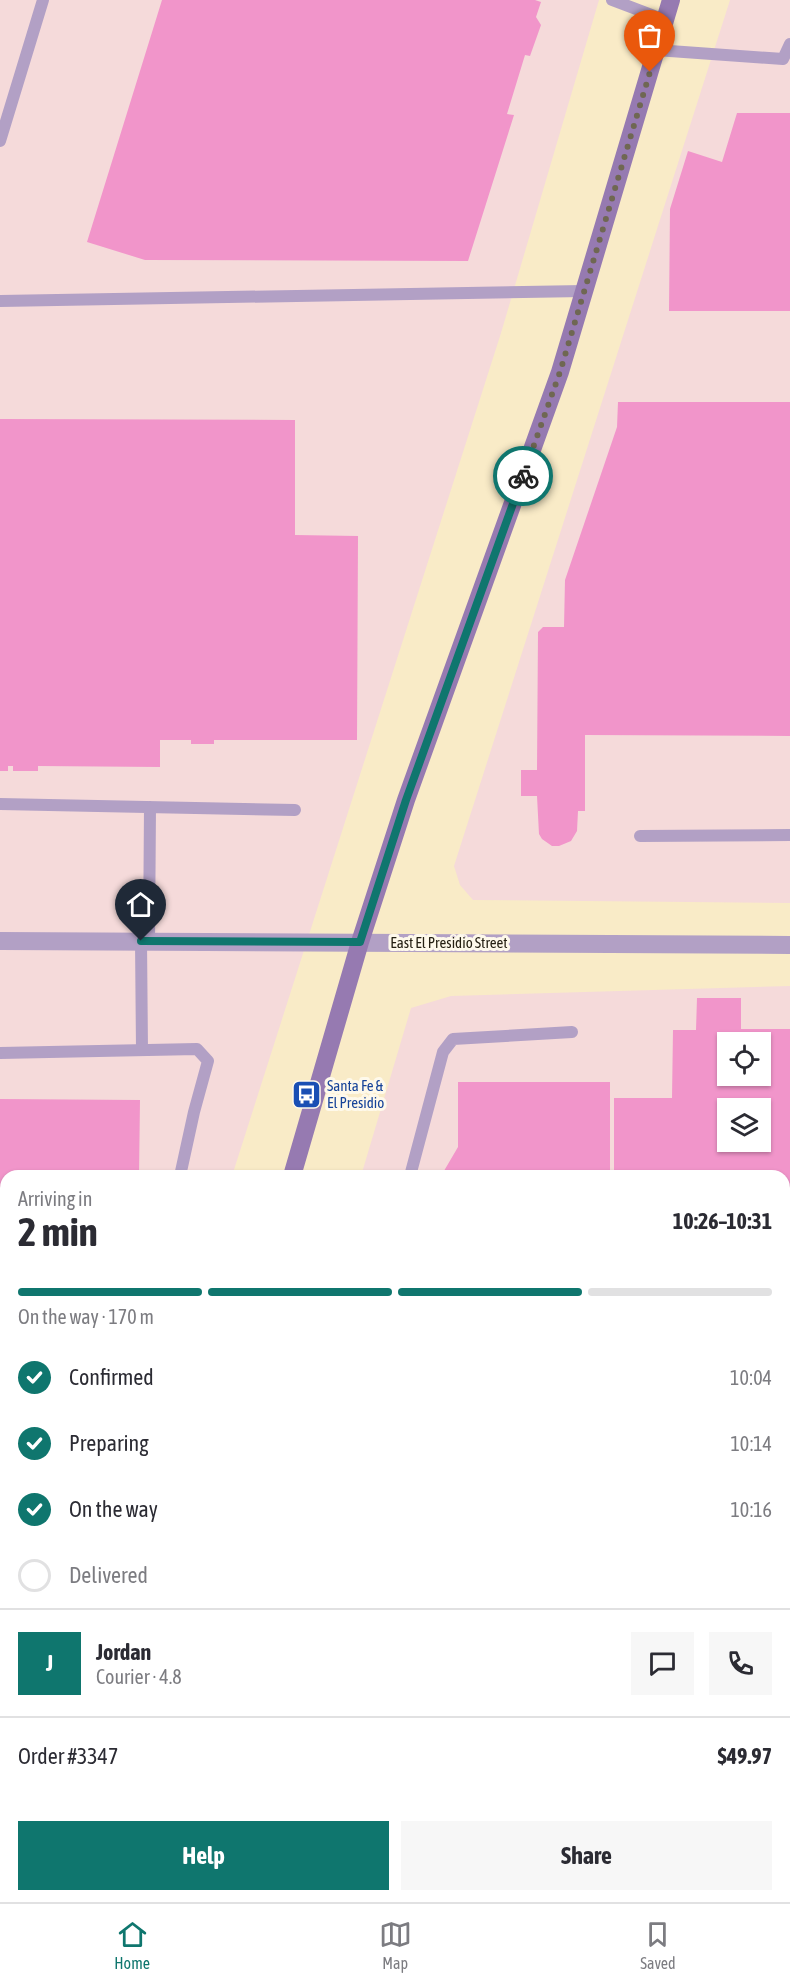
<!DOCTYPE html>
<meta charset="utf-8">
<style>
body{margin:0;font-family:"Asap Condensed",sans-serif;background:#f7f7f7;color:#2b2b33;height:100vh;display:flex;flex-direction:column;font-size:22px;white-space:nowrap}
*{box-sizing:border-box;margin:0}
p{font-size:20px;color:#7c7c81}
.icon{flex:none;width:33px;height:33px;fill:none;stroke:currentColor;stroke-width:2;stroke-linecap:round;stroke-linejoin:round}
.map{position:relative;flex:1;overflow:hidden}
.side{position:absolute;left:0px;top:1170px;width:790px;height:732px;display:flex;flex-direction:column;background:#fff;border-radius:18px 18px 0 0;box-shadow:0 2px 4px #0004}
.side>*{flex:none}
.tools{position:absolute;left:717px;top:1032px;display:grid;gap:12px}
.tools a{display:grid;place-items:center;width:54px;height:54px;border-radius:0px;background:#fff;box-shadow:0 2px 4px #0004;font-size:30px}
.pin{position:absolute;display:grid;place-items:center;width:51px;height:51px;color:#fff;margin:-62px -26px;border-radius:50% 50% 50% 0;rotate:-45deg;box-shadow:0 0 6px #0007}
.pin .icon{rotate:45deg}
.courier{position:absolute;display:grid;place-items:center;width:60px;height:60px;margin:-30px;border:4px solid #0f766e;border-radius:50%;background:#fff;color:#222;box-shadow:0 2px 8px #0007}
.headline em{font-style:normal;font-weight:700}
.headline div{display:flex;flex-direction:column-reverse}
.headline{display:flex;align-items:center;justify-content:space-between;height:102px;padding:0 18px}
h1{font-size:39px;font-weight:700;line-height:45px}
.bar{display:grid;grid-template-columns:repeat(4,1fr);gap:9px 6px;align-content:center;height:72px;padding:0 18px}
.bar i{height:8px;border-radius:4px;background:#e1e1e2}
.bar .active{background:#0f766e}
.bar p{grid-column:span 4}
.line{display:flex;align-items:center;gap:15px;padding:0 18px;border-top:2px solid #e1e1e2}
.line div{flex:1}
.round{display:grid;place-items:center;flex:none;width:63px;height:63px;border-radius:0px;background:#f7f7f7}
ol{padding:0 18px;list-style:none}
li{display:flex;align-items:center;gap:18px;height:66px}
li p{margin-inline-start:auto}
li .icon{padding:6px;border-radius:50%;background:#0f766e;color:#fff;stroke-width:4}
li:last-child{color:#7c7c81}
li i{width:33px;height:33px;border:3px solid #e1e1e2;border-radius:50%}
.primary-button{display:flex;gap:12px;margin-top:auto;padding:12px 18px}
.primary-button a{flex:1;height:69px;border-radius:0px;background:#0f766e;color:#fff;font-size:24px;font-weight:700;line-height:69px;text-align:center}
.primary-button a+a{background:#f7f7f7;color:#2b2b33}
.tabs{display:flex;justify-content:space-around;align-items:center;height:84px;border-top:2px solid #e1e1e2;background:#fff;font-size:16px;color:#7c7c81}
.tabs a{display:grid;justify-items:center;gap:3px}
.tabs .active{color:#0f766e}
.map>svg:first-child{display:block}
.industrial{fill:#f5dada;fill-rule:evenodd}
.building{fill:#f195ca;fill-rule:evenodd}
.lines{fill:none;stroke-linecap:round;stroke-linejoin:round}
.service{stroke:#b2a0c5;stroke-width:12}
.minor{stroke:#b2a0c5;stroke-width:18}
.secondary{stroke:#967ab1;stroke-width:18}
.done{stroke:#6f6752;stroke-width:6;stroke-dasharray:0 10.8}
.route{stroke:#0f766e;stroke-width:8}
.labels{text-anchor:middle;stroke-width:6;stroke-linejoin:round;paint-order:stroke}
.street-label{font-size:15px;fill:#252013;stroke:#fef9eb}
.transit-label{font-size:15px;fill:#164399;stroke:#fef9eb;text-anchor:start}
</style>
<div class="map">
<svg width="790" height="1902" viewBox="0 0 790 1902">
<rect width="100%" height="100%" fill="#f9ebc7"/>
<!-- industrial -->
<path class="industrial" d="M 0,0 L 599,0 L 501,333 L 232,1176 L 6,1176 L 6,1887 L 0,1902 Z
M 730,0 L 790,0 L 790,903 L 473,900 L 460,885 L 454,866 Z
M 790,986 L 790,1902 L 133,1902 L 135,1896 L 784,1896 L 784,1176 L 361,1176 L 411,1008 L 451,996 ZM 728,1042 L 760,1042 L 760,1076 L 728,1076 ZM 728,1108 L 760,1108 L 760,1142 L 728,1142 Z"/>
<!-- building -->
<path class="building" d="M 162,0 L 535,0 L 541,2 L 536,17 L 541,25 L 530,56 L 525,55 L 507,114 L 514,115 L 468,261 L 145,260 L 87,242 Z
M 737,113 L 790,113 L 790,311 L 669,311 L 670,209 L 688,151 L 722,162 Z
M 618,402 L 790,402 L 790,736 L 585,735 L 585,811 L 578,811 L 577,831 L 571,841 L 559,846 L 552,846 L 542,839 L 539,834 L 537,796 L 521,796 L 521,770 L 537,770 L 538,632 L 543,627 L 564,627 L 565,580 L 617,427 Z
M 0,419 L 295,420 L 295,535 L 358,536 L 357,740 L 214,740 L 214,744 L 191,744 L 191,740 L 160,740 L 160,767 L 38,766 L 38,771 L 13,771 L 13,766 L 8,766 L 8,771 L 0,771 Z
M 697,998 L 741,998 L 741,1029 L 790,1029 L 790,1487 L 784,1487 L 784,1176 L 614,1176 L 614,1098 L 672,1098 L 673,1030 L 696,1030 ZM 728,1042 L 760,1042 L 760,1076 L 728,1076 ZM 728,1108 L 760,1108 L 760,1142 L 728,1142 Z
M 458,1082 L 610,1082 L 610,1176 L 441,1176 L 458,1147 Z
M 0,1099 L 140,1100 L 139,1176 L 6,1176 L 6,1482 L 0,1482 Z
M 784,1572 L 790,1572 L 790,1887 L 784,1887 Z"/>
<g class="lines">
<!-- service -->
<path class="service" d="M 612,0 L 665,20
M 656,50 L 783,59 L 790,44
M 0,141 L 43,0
M 0,301 L 584,291
M 0,804 L 295,810
M 640,836 L 790,835
M 141,941 L 142,1050
M 149,941 L 150,807
M 0,1053 L 197,1049 L 208,1061 L 194,1112 L 180,1176
M 410,1176 L 443,1052 L 453,1039 L 572,1032
M 0,1751 L 6,1731
M 218,1902 L 218,1896"/>
<!-- minor -->
<path class="minor" d="M 0,941 L 790,945"/>
<!-- secondary -->
<path class="secondary" d="M 292,1176 L 360,942 L 406,800 L 560,372 L 671,0
M 74,1902 L 76,1896"/>
</g>
<g class="lines">
<!-- done -->
<path class="done" d="M 523,476 L 560,372 L 650,72"/>
<!-- route -->
<path class="route" d="M 141,941 L 360,942 L 406,800 L 523,476"/>
</g>
<!-- icons -->
<defs>
<symbol id="bus-square" viewBox="-11 -11 22 22"><rect x="-9" y="-9" width="18" height="18" rx="4" fill="#1a4fb4" stroke="#fef9eb"/><path d="M-5-6H5V4H4V6H2V4H-2V6H-4V4H-5ZM-3.5-4V0h7V-4ZM-3.5 1.2v1.5H-2V1.2ZM2 1.2v1.5H3.5V1.2Z" fill="#fff"/></symbol>
</defs>
<g fill-rule="evenodd">
<use href="#bus-square" x="290" y="1078" width="33" height="33"/>
</g>
<g class="labels">
<!-- street labels -->
<g class="street-label">
<text x="449" y="948">East El Presidio Street</text>
</g>
<!-- transit labels -->
<g class="transit-label">
<text x="327" y="1091">Santa Fe &amp;<tspan x="327" dy="17">El Presidio</tspan></text>
</g>
</g>
</svg>
<div class="tools">
<a><svg class="icon" aria-label="locate" viewBox="0 0 24 24"><circle cx="12" cy="12" r="6"/><path d="M12 2v4M12 18v4M2 12h4M18 12h4"/></svg></a>
<a><svg class="icon" aria-label="layers" viewBox="0 0 24 24"><path d="M12 4l9 5-9 5-9-5zM3 14l9 5 9-5"/></svg></a>
</div>
<div class="pin" style="left:650px;top:72px;background:#ea580c"><svg class="icon" aria-label="bag" viewBox="0 0 24 24"><path d="M5 8h14l-1 12H6zM9 8a3 3 0 0 1 6 0"/></svg></div>
<div class="pin" style="left:141px;top:941px;background:#1f2937"><svg class="icon" aria-label="home" viewBox="0 0 24 24"><path d="M3 11l9-7 9 7M6 9v11h12V9"/></svg></div>
<div class="courier" style="left:523px;top:476px"><svg class="icon" aria-label="bike" viewBox="0 0 24 24"><circle cx="6" cy="16" r="4"/><circle cx="18" cy="16" r="4"/><path d="M6 16l4-8h5l3 8M10 8l3 8H6M13 5h3"/></svg></div>
<section class="side">
<div class="headline"><div><h1>2 min</h1><p>Arriving in</p></div><em>10:26–10:31</em></div>
<div class="bar"><i class="active"></i><i class="active"></i><i class="active"></i><i></i><p>On the way · 170 m</p></div>
<ol>
<li><svg class="icon" aria-label="check" viewBox="0 0 24 24"><path d="M5 12l5 5 9-10"/></svg>Confirmed<p>10:04</p></li>
<li><svg class="icon" aria-label="check" viewBox="0 0 24 24"><path d="M5 12l5 5 9-10"/></svg>Preparing<p>10:14</p></li>
<li><svg class="icon" aria-label="check" viewBox="0 0 24 24"><path d="M5 12l5 5 9-10"/></svg>On the way<p>10:16</p></li>
<li><i></i>Delivered</li>
</ol>
<div class="line" style="height:108px"><b class="round" style="background:#0f766e;color:#fff">J</b><div><b>Jordan</b><p>Courier · 4.8</p></div><a class="round"><svg class="icon" aria-label="chat" viewBox="0 0 24 24"><path d="M4 5h16v11H9l-5 4z"/></svg></a><a class="round"><svg class="icon" aria-label="phone" viewBox="0 0 24 24"><path d="M5 4h4l2 5-3 2q2 4 5 5l2-3 5 2v4C11 20 4 13 5 4z"/></svg></a></div>
<div class="line" style="height:78px"><div>Order #3347</div><b>$49.97</b></div>
<div class="primary-button"><a>Help</a><a>Share</a></div>
</section>
</div>
<nav class="tabs">
<a class="active"><svg class="icon" aria-label="home" viewBox="0 0 24 24"><path d="M3 11l9-7 9 7M6 9v11h12V9"/></svg>Home</a>
<a><svg class="icon" aria-label="map" viewBox="0 0 24 24"><path d="M3 6l6-2 6 2 6-2v14l-6 2-6-2-6 2zM9 4v14M15 6v14"/></svg>Map</a>
<a><svg class="icon" aria-label="saved" viewBox="0 0 24 24"><path d="M7 4h10v16l-5-4-5 4z"/></svg>Saved</a>
</nav>
